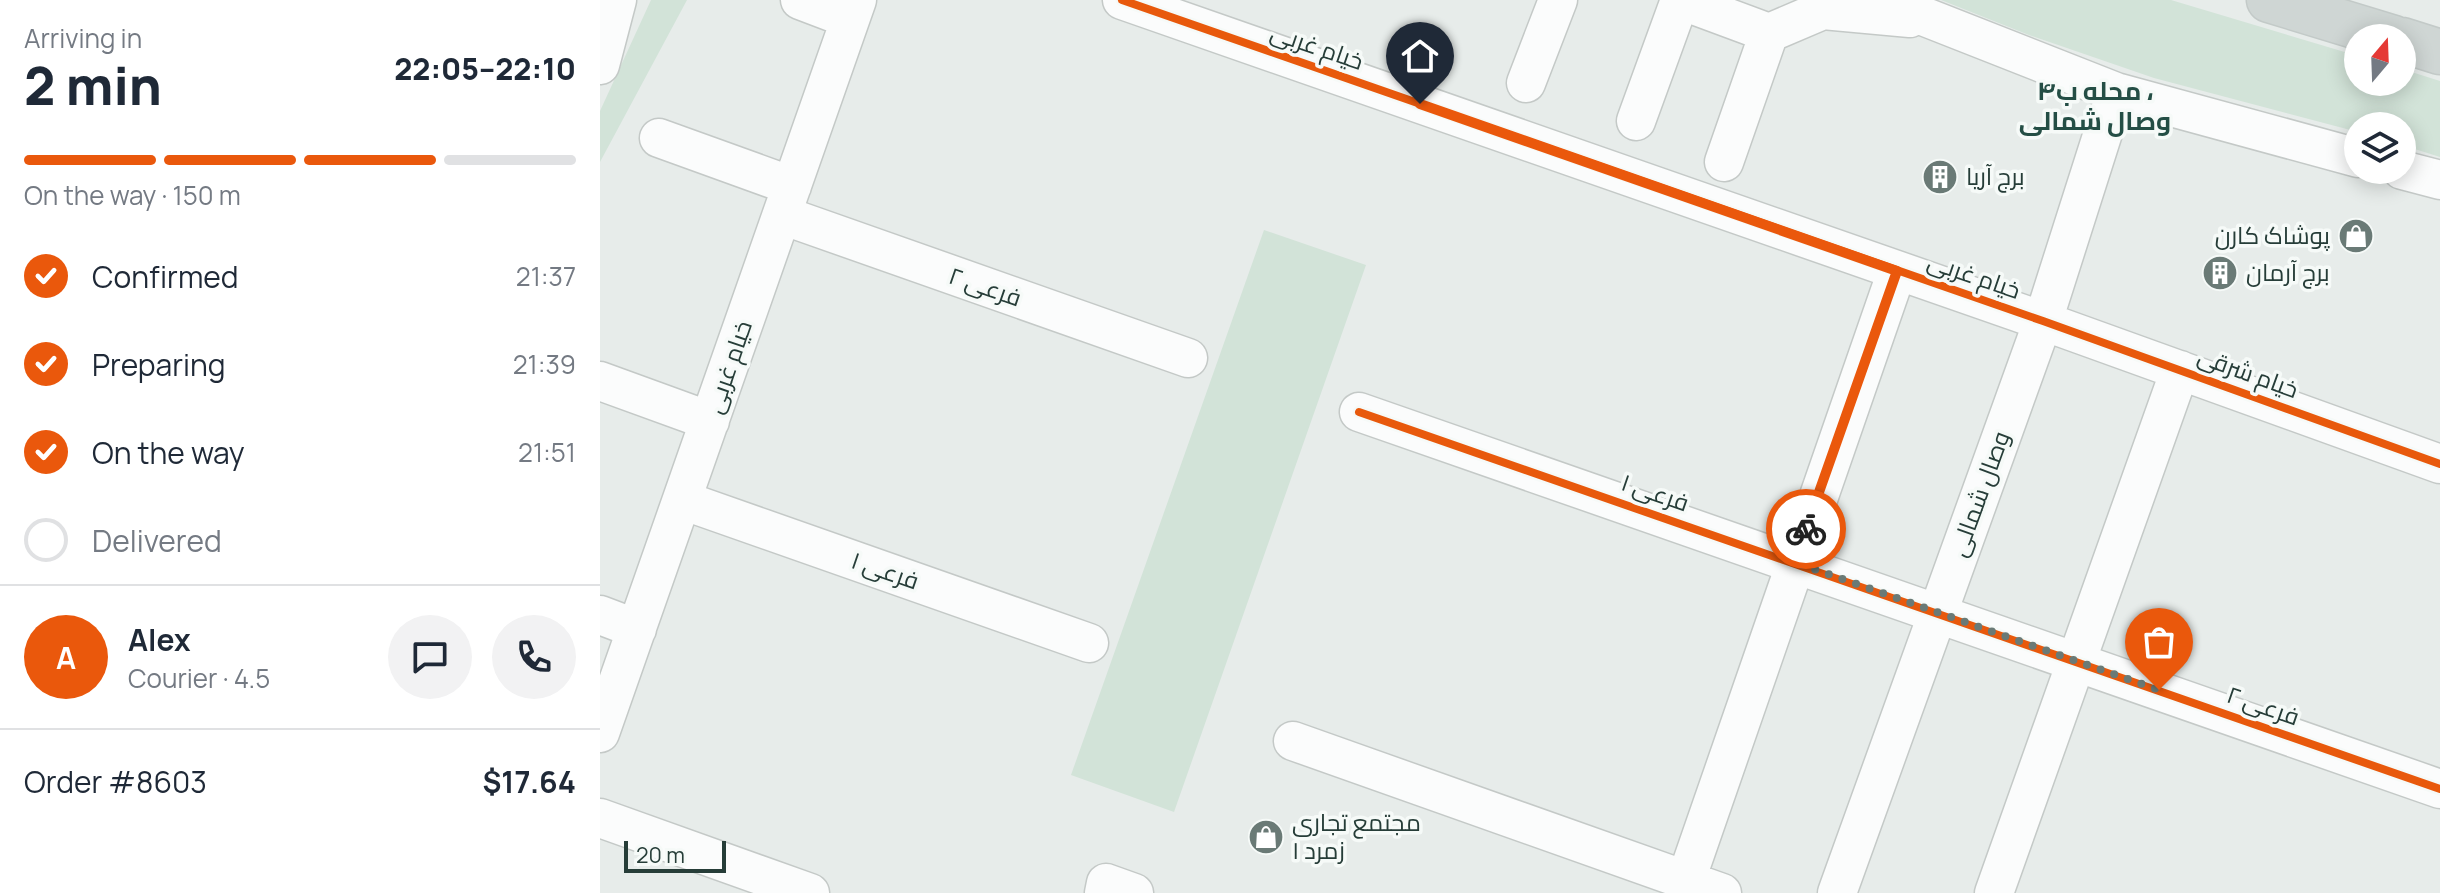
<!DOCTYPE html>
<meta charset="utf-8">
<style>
body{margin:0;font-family:Manrope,Cairo,sans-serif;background:#f2f2f3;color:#1f2937;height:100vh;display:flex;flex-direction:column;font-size:30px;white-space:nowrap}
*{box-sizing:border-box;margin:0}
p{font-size:26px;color:#747a83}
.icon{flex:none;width:44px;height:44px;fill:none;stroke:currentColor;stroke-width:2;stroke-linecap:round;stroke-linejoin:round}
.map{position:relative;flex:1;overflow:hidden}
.details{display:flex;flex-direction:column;background:#fff;width:600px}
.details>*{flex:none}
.needle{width:52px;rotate:19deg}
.fabs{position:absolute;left:1744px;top:24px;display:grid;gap:16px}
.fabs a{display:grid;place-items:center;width:72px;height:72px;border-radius:50%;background:#fff;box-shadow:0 4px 20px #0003;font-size:40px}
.scale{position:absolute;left:24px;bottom:20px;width:102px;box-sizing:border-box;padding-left:8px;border:4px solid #263d38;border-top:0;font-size:22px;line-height:28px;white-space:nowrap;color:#263d38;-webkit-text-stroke:6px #f6faf8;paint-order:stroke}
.pin{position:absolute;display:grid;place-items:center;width:68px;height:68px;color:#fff;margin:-82px -34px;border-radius:50% 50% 50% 0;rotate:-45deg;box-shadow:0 0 8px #0007}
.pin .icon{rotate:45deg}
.courier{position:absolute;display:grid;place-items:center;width:80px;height:80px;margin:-40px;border:6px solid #ea580c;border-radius:50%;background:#fff;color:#222;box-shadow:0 2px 10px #0007}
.headline em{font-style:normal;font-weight:800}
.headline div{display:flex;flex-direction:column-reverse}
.headline{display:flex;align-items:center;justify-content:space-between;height:136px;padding:0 24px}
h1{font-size:52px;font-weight:800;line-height:60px}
.bar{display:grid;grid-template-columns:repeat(4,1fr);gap:12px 8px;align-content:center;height:96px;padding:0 24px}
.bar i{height:10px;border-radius:6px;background:#e0e1e3}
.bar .selected{background:#ea580c}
.bar p{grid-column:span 4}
.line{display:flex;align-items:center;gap:20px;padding:0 24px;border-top:2px solid #e0e1e3}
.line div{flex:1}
.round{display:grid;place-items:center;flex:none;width:84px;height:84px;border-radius:42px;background:#f2f2f3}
ol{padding:0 24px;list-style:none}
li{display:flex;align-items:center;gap:24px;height:88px}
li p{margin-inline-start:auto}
li .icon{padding:8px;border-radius:50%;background:#ea580c;color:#fff;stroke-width:4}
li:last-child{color:#747a83}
li i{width:44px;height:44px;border:4px solid #e0e1e3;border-radius:50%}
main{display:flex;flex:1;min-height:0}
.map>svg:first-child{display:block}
.green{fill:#d2e3d8}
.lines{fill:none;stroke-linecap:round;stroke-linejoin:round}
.minor-casing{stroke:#c4c9c7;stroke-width:41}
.major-casing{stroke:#c3cac8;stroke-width:47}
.minor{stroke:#fbfcfc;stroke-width:38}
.major{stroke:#cfd6d4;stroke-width:44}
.cycleway-casing{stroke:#f6faf8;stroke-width:13}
.cycleway{stroke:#e8590c;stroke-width:8}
.done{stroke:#6a7a76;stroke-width:8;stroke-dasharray:0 14.4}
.route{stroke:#ea580c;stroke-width:10}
.labels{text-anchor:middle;stroke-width:7;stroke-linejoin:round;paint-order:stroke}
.street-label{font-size:24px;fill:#263d38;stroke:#f6faf8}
.poi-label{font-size:24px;fill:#263d38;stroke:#f6faf8;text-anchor:start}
.neighbourhood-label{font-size:26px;font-weight:bold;fill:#244e45;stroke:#f6faf8}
</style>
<main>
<section class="details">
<div class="headline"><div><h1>2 min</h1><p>Arriving in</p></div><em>22:05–22:10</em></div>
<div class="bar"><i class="selected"></i><i class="selected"></i><i class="selected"></i><i></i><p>On the way · 150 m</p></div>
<ol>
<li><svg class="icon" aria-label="check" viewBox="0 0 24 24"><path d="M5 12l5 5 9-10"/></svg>Confirmed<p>21:37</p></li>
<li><svg class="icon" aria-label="check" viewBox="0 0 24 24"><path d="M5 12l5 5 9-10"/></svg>Preparing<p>21:39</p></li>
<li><svg class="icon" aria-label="check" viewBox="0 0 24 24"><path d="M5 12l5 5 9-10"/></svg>On the way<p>21:51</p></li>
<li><i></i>Delivered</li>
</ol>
<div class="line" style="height:144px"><b class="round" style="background:#ea580c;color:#fff">A</b><div><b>Alex</b><p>Courier · 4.5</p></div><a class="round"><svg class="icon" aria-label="chat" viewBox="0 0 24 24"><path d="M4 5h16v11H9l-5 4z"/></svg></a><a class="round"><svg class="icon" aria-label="phone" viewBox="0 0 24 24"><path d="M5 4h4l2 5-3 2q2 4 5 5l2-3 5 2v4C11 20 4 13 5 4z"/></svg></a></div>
<div class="line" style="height:104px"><div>Order #8603</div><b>$17.64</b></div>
</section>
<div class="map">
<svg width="1840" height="893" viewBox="0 0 1840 893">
<rect width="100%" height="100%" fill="#e7ecea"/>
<!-- green -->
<path class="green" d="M 51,0 L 87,0 L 0,162 L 0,111 Z
M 1341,0 L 1571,0 L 1758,56 L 1758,82 L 1802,82 L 1802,69 L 1840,81 L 1840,157 L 1802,145 L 1802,126 L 1758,126 L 1758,132 L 1554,78 L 1429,35 Z
M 664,230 L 766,265 L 574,812 L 471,775 Z"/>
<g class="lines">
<defs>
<path id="minor" d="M 200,0 L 250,19
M 522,0 L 1443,321 L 1840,464
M 1080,0 L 1169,33 L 1223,10 L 1310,18
M 1282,0 L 1516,92 L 1758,158
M 0,65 L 17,0
M 926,83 L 958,0
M 1036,121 L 1080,0
M 59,138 L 192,186
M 1124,162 L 1169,33
M 1802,170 L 1840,180
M 182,215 L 588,358
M 0,381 L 110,421
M 759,412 L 1840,789
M 82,500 L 489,643
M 0,615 L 37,629
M 0,733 L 257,0
M 693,741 L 1122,893
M 0,818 L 210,893
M 1086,880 L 1297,271
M 504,893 L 506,883 L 534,893
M 1237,893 L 1443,321 L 1516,92
M 1394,893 L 1580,370"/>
<path id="major" d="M 1669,0 L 1794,38
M 1802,40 L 1840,52"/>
</defs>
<!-- minor casing -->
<use href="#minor" class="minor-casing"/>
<!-- major casing -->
<use href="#major" class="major-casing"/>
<!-- minor -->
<use href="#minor" class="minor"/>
<!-- major -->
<use href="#major" class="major"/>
<defs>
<path id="cycleway" d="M 522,0 L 1443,321 L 1840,464
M 759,412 L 1840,789"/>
</defs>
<!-- cycleway casing -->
<use href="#cycleway" class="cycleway-casing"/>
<!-- cycleway -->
<use href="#cycleway" class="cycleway"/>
</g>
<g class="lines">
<!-- done -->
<path class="done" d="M 1206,529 L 1194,562 L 1559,690"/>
<!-- route -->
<path class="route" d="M 820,104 L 1297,271 L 1206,529"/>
</g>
<!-- icons -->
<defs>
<symbol id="building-disc" viewBox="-11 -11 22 22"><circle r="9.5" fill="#6a7a76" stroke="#f6faf8"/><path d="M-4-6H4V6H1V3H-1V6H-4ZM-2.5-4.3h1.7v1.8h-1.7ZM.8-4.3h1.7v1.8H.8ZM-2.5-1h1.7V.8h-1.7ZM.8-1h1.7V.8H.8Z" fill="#fff"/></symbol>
<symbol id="shop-disc" viewBox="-11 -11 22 22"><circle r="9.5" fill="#6a7a76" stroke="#f6faf8"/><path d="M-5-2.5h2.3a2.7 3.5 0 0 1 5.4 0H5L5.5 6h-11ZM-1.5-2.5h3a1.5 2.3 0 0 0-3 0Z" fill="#fff"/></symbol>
</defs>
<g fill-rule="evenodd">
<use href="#building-disc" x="1320" y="157" width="40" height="40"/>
<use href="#shop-disc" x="1736" y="216" width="40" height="40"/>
<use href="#building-disc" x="1600" y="253" width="40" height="40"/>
<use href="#shop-disc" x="646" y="817" width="40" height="40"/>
</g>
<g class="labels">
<!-- street labels -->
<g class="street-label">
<text transform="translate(717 47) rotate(19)" y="8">خیام غربی</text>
<text transform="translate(1374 276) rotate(19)" y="8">خیام غربی</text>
<text transform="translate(385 287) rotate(19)" y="8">فرعی ۲</text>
<text transform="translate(129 367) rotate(-71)" y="8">خیام غربی</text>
<text transform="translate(1648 373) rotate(20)" y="8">خیام شرقی</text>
<text transform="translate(1055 493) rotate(19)" y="8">فرعی ۱</text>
<text transform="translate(1380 494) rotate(-70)" y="8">وصال شمالی</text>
<text transform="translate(285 571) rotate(19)" y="8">فرعی ۱</text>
<text transform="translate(1663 706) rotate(19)" y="8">فرعی ۲</text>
</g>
<!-- poi labels -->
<g class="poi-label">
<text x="1366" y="185">برج آریا</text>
<text x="1730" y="244" text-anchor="end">پوشاک کارن</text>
<text x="1646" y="281">برج آرمان</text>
<text x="692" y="831">مجتمع تجاری<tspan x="692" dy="28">زمرد ۱</tspan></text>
</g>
<!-- neighbourhood labels -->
<g class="neighbourhood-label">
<text x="1495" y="100">محله ب۴ ،<tspan x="1495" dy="30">وصال شمالی</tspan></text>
</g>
</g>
</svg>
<div class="fabs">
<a><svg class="needle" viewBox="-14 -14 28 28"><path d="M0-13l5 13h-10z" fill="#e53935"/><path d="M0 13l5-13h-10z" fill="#747a83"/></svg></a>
<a><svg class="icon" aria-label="layers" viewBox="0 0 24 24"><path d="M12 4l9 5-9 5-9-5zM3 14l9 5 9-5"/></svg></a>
</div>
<div class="scale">20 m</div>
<div class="pin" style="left:1559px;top:690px;background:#ea580c"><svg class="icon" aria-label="bag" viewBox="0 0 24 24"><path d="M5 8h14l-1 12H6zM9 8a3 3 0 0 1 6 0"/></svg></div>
<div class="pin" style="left:820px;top:104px;background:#1f2937"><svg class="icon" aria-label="home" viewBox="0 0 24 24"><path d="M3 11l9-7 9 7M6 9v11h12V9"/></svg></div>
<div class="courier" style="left:1206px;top:529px"><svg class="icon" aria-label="bike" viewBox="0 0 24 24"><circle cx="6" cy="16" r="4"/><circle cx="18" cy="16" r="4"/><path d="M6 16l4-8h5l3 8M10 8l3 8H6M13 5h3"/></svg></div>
</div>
</main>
